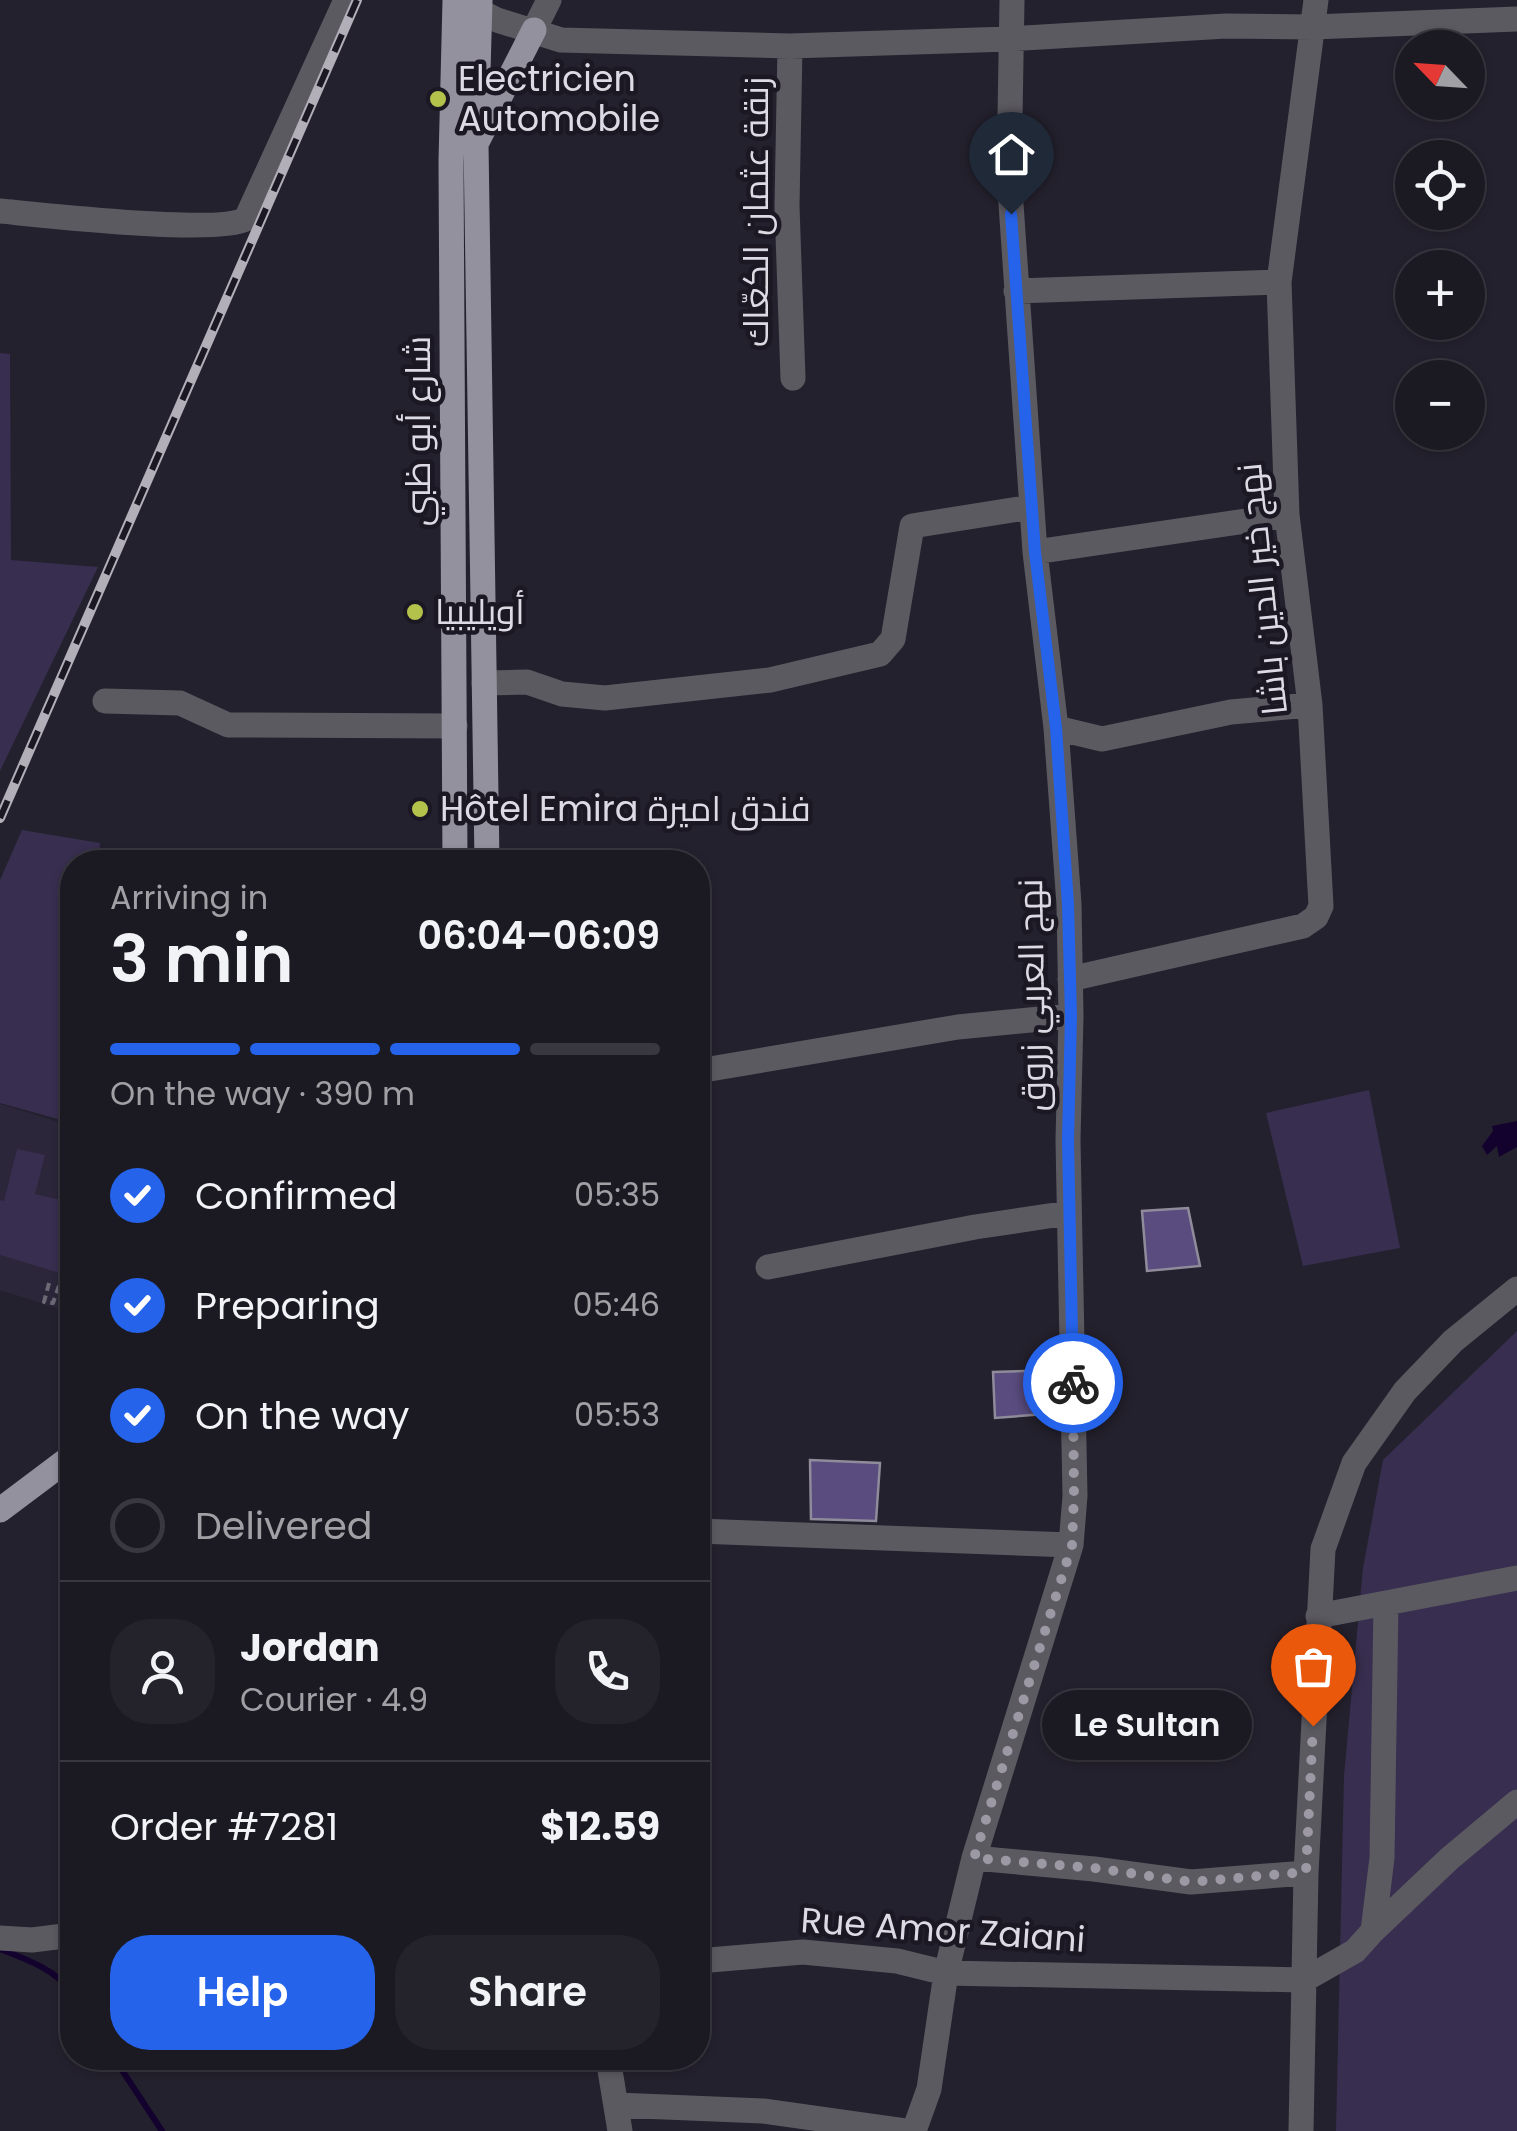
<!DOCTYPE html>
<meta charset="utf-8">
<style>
body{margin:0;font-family:Poppins,Cairo,sans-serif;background:#24222a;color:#f1f3f6;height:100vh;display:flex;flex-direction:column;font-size:38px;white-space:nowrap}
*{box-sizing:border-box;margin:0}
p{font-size:32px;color:#a0a0a5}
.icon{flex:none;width:55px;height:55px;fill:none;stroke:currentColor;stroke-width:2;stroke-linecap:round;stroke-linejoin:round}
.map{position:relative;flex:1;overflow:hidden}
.panel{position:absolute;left:60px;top:850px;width:650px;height:1220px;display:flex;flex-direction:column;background:#1b1922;border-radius:40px;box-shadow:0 2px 8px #0004,0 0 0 2px #393840}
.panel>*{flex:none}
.needle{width:65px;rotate:295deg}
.buttons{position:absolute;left:1395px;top:30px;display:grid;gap:20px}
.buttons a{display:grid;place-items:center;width:90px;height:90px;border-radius:50%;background:#1b1922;box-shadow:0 2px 8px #0004,0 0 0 2px #393840;font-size:50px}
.pin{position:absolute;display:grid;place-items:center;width:85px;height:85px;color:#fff;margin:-102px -42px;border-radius:50% 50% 50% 0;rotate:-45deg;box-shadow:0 0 10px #0007}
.pin .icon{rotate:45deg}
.courier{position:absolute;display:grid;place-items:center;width:100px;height:100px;margin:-50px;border:8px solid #2563eb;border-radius:50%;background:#fff;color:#222;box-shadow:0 2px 12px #0007}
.bubble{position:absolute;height:70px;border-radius:35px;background:#1b1922;box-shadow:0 2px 8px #0004,0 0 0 2px #393840;font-size:32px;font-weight:600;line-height:70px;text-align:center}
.overview em{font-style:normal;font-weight:600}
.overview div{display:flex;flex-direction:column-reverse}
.overview{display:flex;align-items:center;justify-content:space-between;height:170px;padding:0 50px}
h1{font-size:65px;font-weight:600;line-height:75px}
.bar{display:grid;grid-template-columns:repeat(4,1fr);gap:15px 10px;align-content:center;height:120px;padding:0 50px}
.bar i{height:12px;border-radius:8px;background:#393840}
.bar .selected{background:#2563eb}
.bar p{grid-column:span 4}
.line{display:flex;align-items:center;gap:25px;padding:0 50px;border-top:2px solid #393840}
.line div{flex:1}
.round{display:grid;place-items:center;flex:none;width:105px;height:105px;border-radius:40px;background:#24222a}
ol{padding:0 50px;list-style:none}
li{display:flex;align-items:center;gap:30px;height:110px}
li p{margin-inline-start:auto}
li .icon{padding:10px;border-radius:50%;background:#2563eb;color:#fff;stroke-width:4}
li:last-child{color:#a0a0a5}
li i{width:55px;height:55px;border:5px solid #393840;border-radius:50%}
.primary-button{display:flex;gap:20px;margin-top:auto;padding:20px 50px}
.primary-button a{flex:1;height:115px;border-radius:40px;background:#2563eb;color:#fff;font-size:40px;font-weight:600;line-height:115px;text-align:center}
.primary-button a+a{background:#24222a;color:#f1f3f6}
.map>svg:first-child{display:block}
.built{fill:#2b2639}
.green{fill:#382e4f}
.water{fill:#14022e}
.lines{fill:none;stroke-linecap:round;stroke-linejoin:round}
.stream{stroke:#14022e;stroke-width:6}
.building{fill:#5a4c7f;stroke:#8f8b9b;stroke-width:2.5}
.path{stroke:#6c6975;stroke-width:4;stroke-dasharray:8 5;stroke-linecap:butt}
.minor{stroke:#5c5a61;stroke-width:25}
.major{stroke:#94919f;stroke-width:25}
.rail-casing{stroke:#b2afb9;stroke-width:10}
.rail{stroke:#1b1824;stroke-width:6;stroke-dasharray:19;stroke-linecap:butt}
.done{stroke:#9c99a4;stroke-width:10;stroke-dasharray:0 18}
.route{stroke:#2563eb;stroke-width:12}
.poi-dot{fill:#b3c24b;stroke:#1b1824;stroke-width:4}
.labels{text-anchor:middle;stroke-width:9;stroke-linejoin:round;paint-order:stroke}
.poi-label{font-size:35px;fill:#dcdae3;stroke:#1b1824;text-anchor:start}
.street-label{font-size:35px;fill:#dcdae3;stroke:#1b1824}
</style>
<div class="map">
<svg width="1517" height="2131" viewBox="0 0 1517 2131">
<rect width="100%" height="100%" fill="#24212e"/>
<!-- built -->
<path class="built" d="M 0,1104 L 72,1126 L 72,1184 L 66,1201 L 34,1194 L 17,1150 L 4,1202 L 0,1200 Z
M 0,1255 L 72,1277 L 72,1313 L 0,1290 Z"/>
<!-- green -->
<path class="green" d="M 0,353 L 10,354 L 11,560 L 98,567 L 0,771 Z
M 22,830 L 100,843 L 99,862 L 72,862 L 72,1123 L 0,1103 L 0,880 Z
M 1369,1090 L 1400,1248 L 1303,1266 L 1266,1113 Z
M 17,1149 L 45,1155 L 35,1194 L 66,1201 L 72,1184 L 72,1277 L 0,1255 L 0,1200 L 4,1201 Z
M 1517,1331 L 1517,2131 L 1336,2131 L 1344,1776 L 1363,1568 L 1383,1460 Z"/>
<!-- water -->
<path class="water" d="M 1517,1121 L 1517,1147 L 1499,1157 L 1497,1146 L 1487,1155 L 1482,1146 L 1493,1131 L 1492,1126 Z"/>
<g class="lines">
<!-- stream -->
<path class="stream" d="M 0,1949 C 26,1959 57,1970 72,1993
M 114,2058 L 162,2131"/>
</g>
<!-- building -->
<path class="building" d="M 1188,1208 L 1200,1266 L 1147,1271 L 1142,1211 Z
M 1056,1370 L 1057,1413 L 995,1418 L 993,1372 Z
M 810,1460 L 880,1463 L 876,1521 L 811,1519 Z"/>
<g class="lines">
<!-- path -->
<path class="path" d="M 66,1233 L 72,1235
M 59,1261 L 72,1268
M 49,1283 L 44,1302 L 53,1303 L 60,1283"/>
<!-- minor -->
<path class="minor" d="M 462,2 L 497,20 L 561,40 L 790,46 L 1009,39 L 1226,26 L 1313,27 L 1517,19
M 534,30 L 549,0
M 790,46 L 787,206 L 793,378
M 0,211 C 42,215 218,235 246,219 L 346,0
M 1016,291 L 1279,282
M 1035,552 L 1287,515
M 484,683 L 527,682 L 562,694 L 605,698 L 770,680 L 880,654 L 893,639 L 912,526 L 1032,507
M 105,701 L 180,703 L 228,725 L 455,726
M 1056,728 L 1102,739 L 1231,712 L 1310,705
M 1070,979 L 1303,926 L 1316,917 L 1321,906 L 1310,705 L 1287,515 L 1279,282 L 1316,0
M 698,1071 L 958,1027 L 1071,1016
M 768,1267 L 975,1227 L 1068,1213
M 698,1531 L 1071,1545
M 1318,1616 L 1517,1578
M 974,1858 L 1094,1869 L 1191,1882 L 1306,1873
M 1373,1931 L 1449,1859 L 1517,1802
M 0,1938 L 32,1940 L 72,1935
M 698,1961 L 803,1952 L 897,1961 L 946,1973 L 1304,1980
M 1304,1980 L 1355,1951 L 1373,1931 L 1382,1858 L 1386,1603
M 608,2058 L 620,2131
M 616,2105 L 763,2111 L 905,2131
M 914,2131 L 929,2089 L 946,1973 L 974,1858 L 1071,1545 L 1075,1496 L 1068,1140 L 1071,1016 L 1069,904 L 1056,728 L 1035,552 L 1009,175 L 1012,0
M 1301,2131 L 1306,1873 L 1323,1549 L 1354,1463 L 1405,1391 L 1453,1341 L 1517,1289"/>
<!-- major -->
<path class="major" d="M 480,0 L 476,144 L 487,862
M 478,140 L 534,30
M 455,862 L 451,161 L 455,0
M 0,1510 L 72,1456"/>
<defs>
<path id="rail" d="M 0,818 L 357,0"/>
</defs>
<!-- rail casing -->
<use href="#rail" class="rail-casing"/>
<!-- rail -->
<use href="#rail" class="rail"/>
</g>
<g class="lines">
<!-- done -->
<path class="done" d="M 1073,1383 L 1074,1496 L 1072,1545 L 974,1858 L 1094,1868 L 1191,1882 L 1306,1872 L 1313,1726"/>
<!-- route -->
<path class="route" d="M 1011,214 L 1035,552 L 1056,728 L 1068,904 L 1071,1016 L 1068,1140 L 1073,1383"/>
</g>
<!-- markers -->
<g class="poi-dot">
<circle cx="438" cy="99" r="10"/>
<circle cx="415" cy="612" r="10"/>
<circle cx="420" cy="809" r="10"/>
</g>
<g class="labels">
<!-- poi labels -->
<g class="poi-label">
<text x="458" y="91">Electricien<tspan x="458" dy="40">Automobile</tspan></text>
<text x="435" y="624">أويليبيا</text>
<text x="440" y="821">Hôtel Emira فندق اميرة</text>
</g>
<!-- street labels -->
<g class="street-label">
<text transform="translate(756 212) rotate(-90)" y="12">زنقة عثمان الكعّاك</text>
<text transform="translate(418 431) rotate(-90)" y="12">شارع أبو ظبي</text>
<text transform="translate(1262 589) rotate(-96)" y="12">نهج خير الدين باشا</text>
<text transform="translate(1032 995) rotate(-91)" y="12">نهج العربي زروق</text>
<text transform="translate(943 1930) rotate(4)" y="12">Rue Amor Zaiani</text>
</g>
</g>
</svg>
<div class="buttons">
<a><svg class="needle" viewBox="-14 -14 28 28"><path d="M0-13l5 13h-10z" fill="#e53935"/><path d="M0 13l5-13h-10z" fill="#a0a0a5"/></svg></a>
<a><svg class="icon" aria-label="locate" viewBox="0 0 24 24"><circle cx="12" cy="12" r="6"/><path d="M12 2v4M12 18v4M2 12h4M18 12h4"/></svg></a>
<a>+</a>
<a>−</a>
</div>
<div class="pin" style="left:1313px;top:1726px;background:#ea580c"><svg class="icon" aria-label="bag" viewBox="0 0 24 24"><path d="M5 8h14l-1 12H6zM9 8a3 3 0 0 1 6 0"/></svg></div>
<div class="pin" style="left:1011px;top:214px;background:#1f2937"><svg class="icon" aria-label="home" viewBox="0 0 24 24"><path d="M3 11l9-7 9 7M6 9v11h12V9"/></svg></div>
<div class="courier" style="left:1073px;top:1383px"><svg class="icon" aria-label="bike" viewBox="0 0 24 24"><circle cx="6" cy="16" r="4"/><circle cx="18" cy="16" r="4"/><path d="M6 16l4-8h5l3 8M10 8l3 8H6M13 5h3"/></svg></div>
<div class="bubble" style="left:1042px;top:1690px;width:210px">Le Sultan</div>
<section class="panel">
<div class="overview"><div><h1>3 min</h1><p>Arriving in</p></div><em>06:04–06:09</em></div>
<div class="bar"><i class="selected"></i><i class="selected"></i><i class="selected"></i><i></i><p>On the way · 390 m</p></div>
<ol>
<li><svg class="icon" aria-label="check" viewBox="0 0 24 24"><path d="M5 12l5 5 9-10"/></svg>Confirmed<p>05:35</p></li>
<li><svg class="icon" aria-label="check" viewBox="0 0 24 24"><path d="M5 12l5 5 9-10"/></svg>Preparing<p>05:46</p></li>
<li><svg class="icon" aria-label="check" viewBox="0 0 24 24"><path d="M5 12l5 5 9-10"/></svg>On the way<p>05:53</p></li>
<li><i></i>Delivered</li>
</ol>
<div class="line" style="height:180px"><a class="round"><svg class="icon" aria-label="person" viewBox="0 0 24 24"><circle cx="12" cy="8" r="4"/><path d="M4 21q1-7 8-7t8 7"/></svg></a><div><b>Jordan</b><p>Courier · 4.9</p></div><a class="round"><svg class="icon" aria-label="phone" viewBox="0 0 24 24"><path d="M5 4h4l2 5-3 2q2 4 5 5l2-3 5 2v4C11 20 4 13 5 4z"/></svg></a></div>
<div class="line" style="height:130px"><div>Order #7281</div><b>$12.59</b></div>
<div class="primary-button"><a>Help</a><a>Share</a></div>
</section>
</div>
